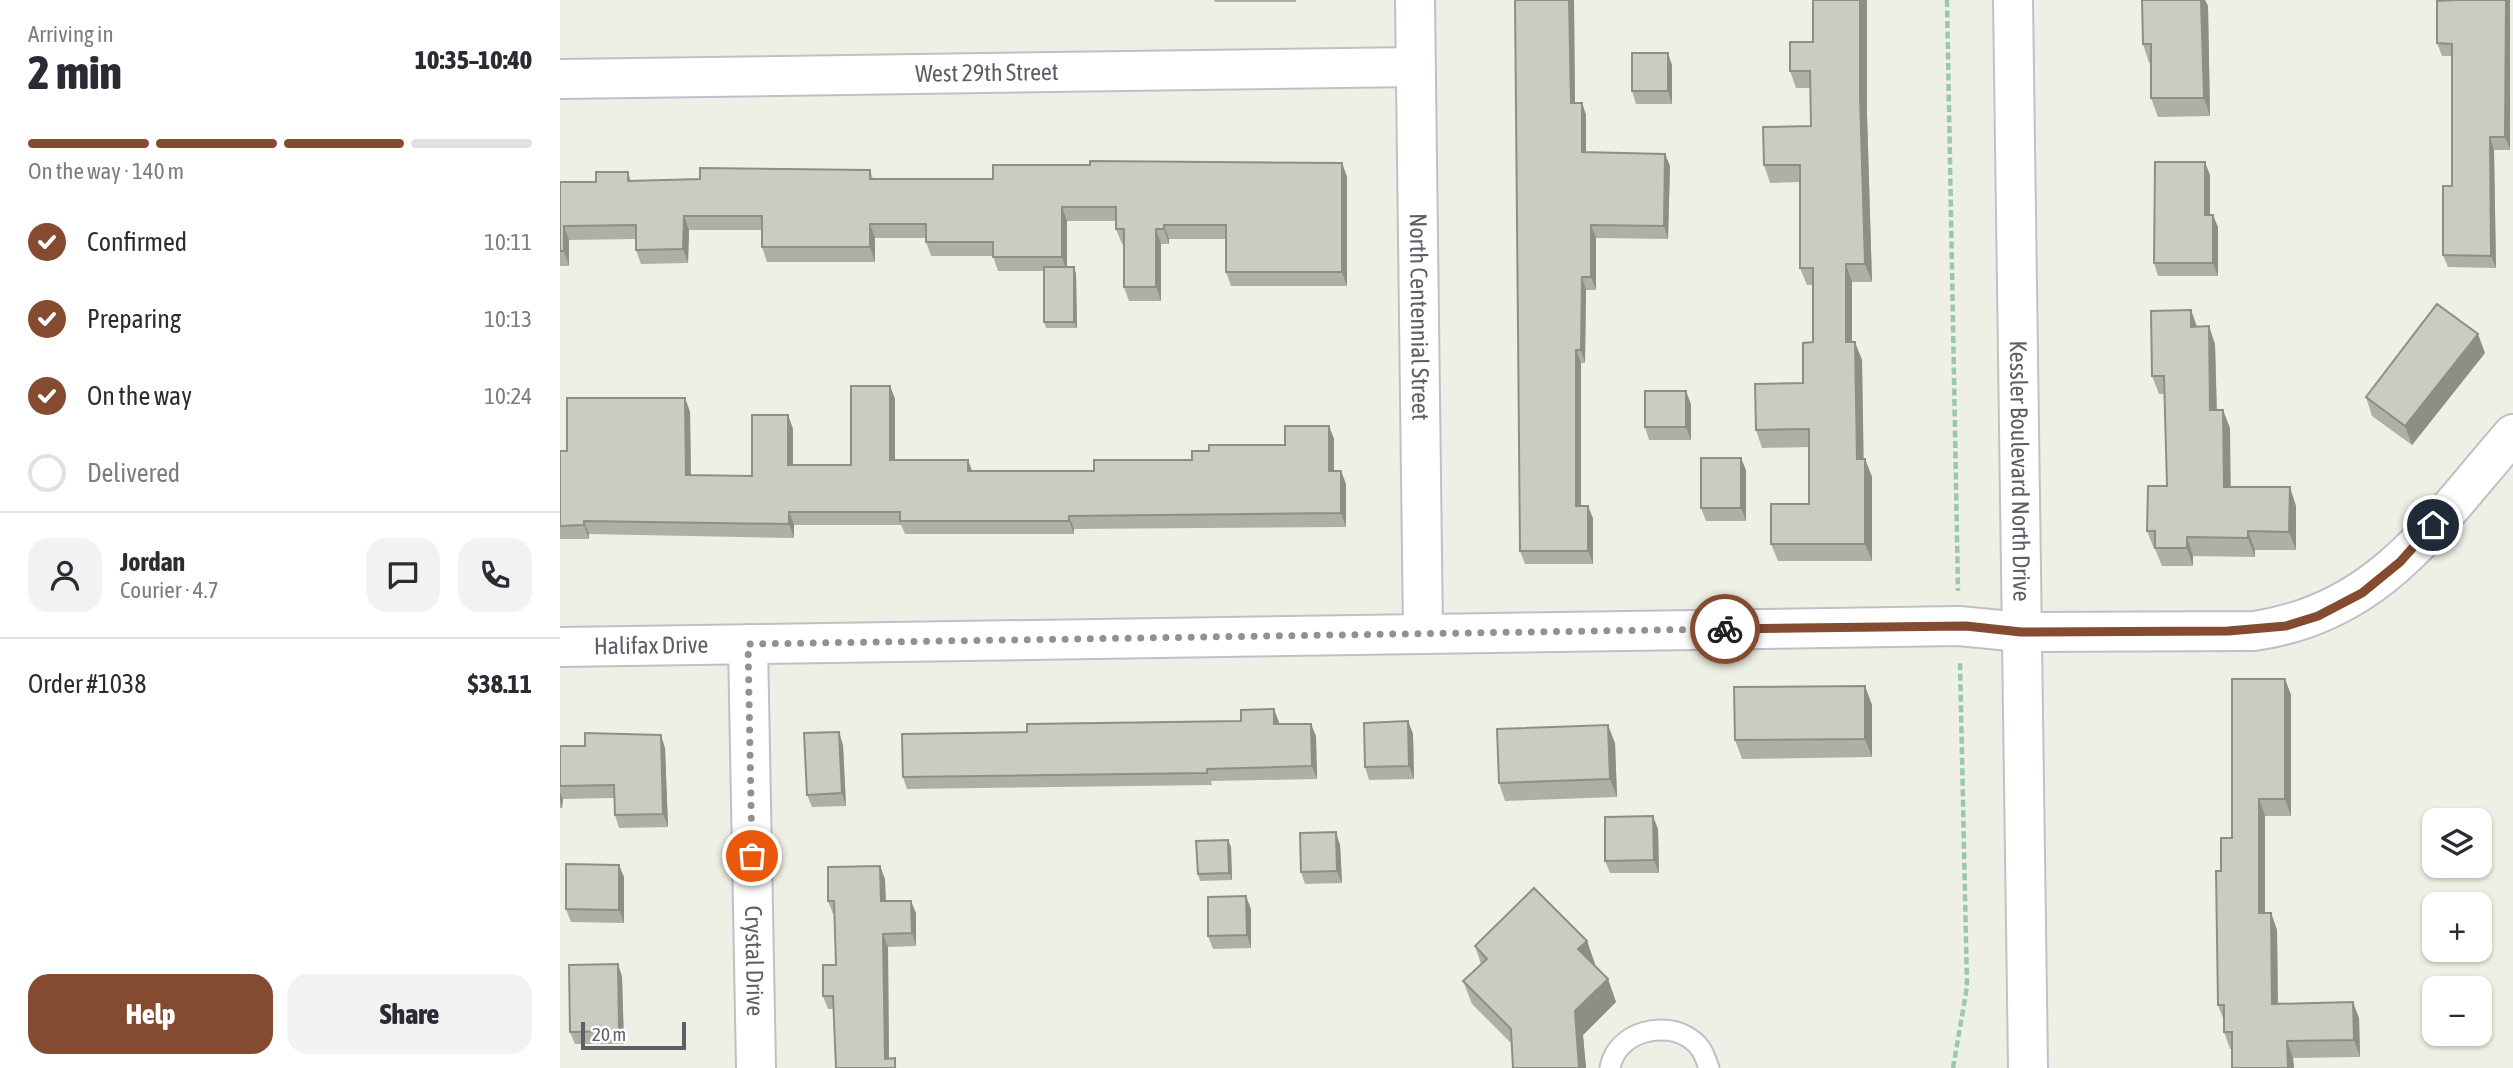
<!DOCTYPE html>
<meta charset="utf-8">
<style>
body{margin:0;font-family:"Asap Condensed",sans-serif;background:#f2f2f3;color:#2b2b33;height:100vh;display:flex;flex-direction:column;font-size:26px;white-space:nowrap}
*{box-sizing:border-box;margin:0}
p{font-size:23px;color:#7c7c81}
.icon{flex:none;width:38px;height:38px;fill:none;stroke:currentColor;stroke-width:2;stroke-linecap:round;stroke-linejoin:round}
.map{position:relative;flex:1;overflow:hidden}
.side{display:flex;flex-direction:column;background:#fff;width:560px}
.side>*{flex:none}
.tools{position:absolute;left:1862px;top:808px;display:grid;gap:14px}
.tools a{display:grid;place-items:center;width:70px;height:70px;border-radius:14px;background:#fff;box-shadow:0 2px 5px #0004;font-size:35px}
.scale{position:absolute;left:21px;bottom:18px;width:105px;box-sizing:border-box;padding-left:7px;border:4px solid #5d5e66;border-top:0;font-size:19px;line-height:24px;white-space:nowrap;color:#5d5e66;-webkit-text-stroke:5px #fff;paint-order:stroke}
.pin{position:absolute;display:grid;place-items:center;width:60px;height:60px;color:#fff;margin:-30px;border:4px solid #fff;border-radius:50%;box-shadow:0 2px 7px #0007}
.courier{position:absolute;display:grid;place-items:center;width:70px;height:70px;margin:-35px;border:5px solid #844b30;border-radius:50%;background:#fff;color:#222;box-shadow:0 2px 9px #0007}
.summary em{font-style:normal;font-weight:800}
.summary div{display:flex;flex-direction:column-reverse}
.summary{display:flex;align-items:center;justify-content:space-between;height:119px;padding:0 28px}
h1{font-size:46px;font-weight:800;line-height:52px}
.bar{display:grid;grid-template-columns:repeat(4,1fr);gap:10px 7px;align-content:center;height:84px;padding:0 28px}
.bar i{height:9px;border-radius:5px;background:#e1e1e2}
.bar .active{background:#844b30}
.bar p{grid-column:span 4}
.line{display:flex;align-items:center;gap:18px;padding:0 28px;border-top:2px solid #e1e1e2}
.line div{flex:1}
.round{display:grid;place-items:center;flex:none;width:74px;height:74px;border-radius:21px;background:#f2f2f3}
ol{padding:0 28px;list-style:none}
li{display:flex;align-items:center;gap:21px;height:77px}
li p{margin-inline-start:auto}
li .icon{padding:7px;border-radius:50%;background:#844b30;color:#fff;stroke-width:4}
li:last-child{color:#7c7c81}
li i{width:38px;height:38px;border:4px solid #e1e1e2;border-radius:50%}
.primary-button{display:flex;gap:14px;margin-top:auto;padding:14px 28px}
.primary-button a{flex:1;height:80px;border-radius:21px;background:#844b30;color:#fff;font-size:28px;font-weight:800;line-height:80px;text-align:center}
.primary-button a+a{background:#f2f2f3;color:#2b2b33}
main{display:flex;flex:1;min-height:0}
.map>svg:first-child{display:block}
.lines{fill:none;stroke-linecap:round;stroke-linejoin:round}
.lane-casing{stroke:#bfc0c7;stroke-width:23}
.street-casing{stroke:#bfc0c7;stroke-width:42}
.secondary-casing{stroke:#c0c1c9;stroke-width:42}
.path{stroke:#99c7b3;stroke-width:4.5;stroke-dasharray:7 3.5;stroke-linecap:butt}
.lane{stroke:#fff;stroke-width:19}
.street{stroke:#fff;stroke-width:38}
.secondary{stroke:#fff;stroke-width:38}
.wall{fill:#afafa6}
.shaded-wall{fill:#8e8e87}
.building{fill:#cbcbc1;stroke:#8e8e87;stroke-width:2}
.done{stroke:#909192;stroke-width:7;stroke-dasharray:0 12.6}
.route{stroke:#844b30;stroke-width:9}
.labels{text-anchor:middle;stroke-width:5;stroke-linejoin:round;paint-order:stroke}
.street-label{font-size:24px;fill:#5d5e66;stroke:#fff}
</style>
<main>
<section class="side">
<div class="summary"><div><h1>2 min</h1><p>Arriving in</p></div><em>10:35–10:40</em></div>
<div class="bar"><i class="active"></i><i class="active"></i><i class="active"></i><i></i><p>On the way · 140 m</p></div>
<ol>
<li><svg class="icon" aria-label="check" viewBox="0 0 24 24"><path d="M5 12l5 5 9-10"/></svg>Confirmed<p>10:11</p></li>
<li><svg class="icon" aria-label="check" viewBox="0 0 24 24"><path d="M5 12l5 5 9-10"/></svg>Preparing<p>10:13</p></li>
<li><svg class="icon" aria-label="check" viewBox="0 0 24 24"><path d="M5 12l5 5 9-10"/></svg>On the way<p>10:24</p></li>
<li><i></i>Delivered</li>
</ol>
<div class="line" style="height:126px"><a class="round"><svg class="icon" aria-label="person" viewBox="0 0 24 24"><circle cx="12" cy="8" r="4"/><path d="M4 21q1-7 8-7t8 7"/></svg></a><div><b>Jordan</b><p>Courier · 4.7</p></div><a class="round"><svg class="icon" aria-label="chat" viewBox="0 0 24 24"><path d="M4 5h16v11H9l-5 4z"/></svg></a><a class="round"><svg class="icon" aria-label="phone" viewBox="0 0 24 24"><path d="M5 4h4l2 5-3 2q2 4 5 5l2-3 5 2v4C11 20 4 13 5 4z"/></svg></a></div>
<div class="line" style="height:91px"><div>Order #1038</div><b>$38.11</b></div>
<div class="primary-button"><a>Help</a><a>Share</a></div>
</section>
<div class="map">
<svg width="1953" height="1068" viewBox="0 0 1953 1068">
<rect width="100%" height="100%" fill="#eff0e5"/>
<g class="lines">
<defs>
<path id="lane" d="M 1050,1068 C 1056,1032 1105,1019 1132,1040 C 1142,1047 1145,1057 1149,1068"/>
<g id="street">
<path id="s1" d="M 855,0 L 863,634"/>
<path id="s2" d="M 0,79 L 855,67"/>
<path id="s3" d="M 188,644 L 196,1068"/>
<path id="s4" d="M 0,647 L 1399,626 L 1461,632 L 1694,631 C 1820,613 1875,523 1953,434"/>
</g>
<g id="secondary">
<path id="s5" d="M 1453,0 L 1468,1068"/>
</g>
</defs>
<!-- lane casing -->
<use href="#lane" class="lane-casing"/>
<!-- street casing -->
<use href="#street" class="street-casing"/>
<!-- secondary casing -->
<use href="#secondary" class="secondary-casing"/>
<!-- path -->
<path class="path" d="M 1387,0 L 1398,591
M 1393,1068 L 1407,987 L 1400,662"/>
<!-- lane -->
<use href="#lane" class="lane"/>
<!-- street -->
<use href="#street" class="street"/>
<!-- secondary -->
<use href="#secondary" class="secondary"/>
</g>
<!-- wall -->
<path class="wall" d="M 654,0 L 736,0 L 736,2 L 655,2 Z
M 955,0 L 1014,0 L 1015,103 L 1022,103 L 1026,115 L 1026,153 L 1105,154 L 1110,166 L 1108,239 L 1036,238 L 1036,290 L 1026,290 L 1025,363 L 1021,363 L 1021,506 L 1033,518 L 1033,564 L 965,564 L 960,551 Z
M 1253,0 L 1307,0 L 1307,114 L 1312,282 L 1292,282 L 1292,342 L 1302,360 L 1303,459 L 1305,459 L 1312,477 L 1312,561 L 1218,561 L 1211,544 L 1249,504 L 1249,447 L 1202,448 L 1196,430 L 1243,383 L 1253,342 L 1253,285 L 1247,285 L 1240,268 L 1240,182 L 1210,183 L 1204,165 L 1251,126 L 1250,88 L 1236,88 L 1230,71 L 1253,42 Z
M 1582,0 L 1645,0 L 1648,6 L 1650,116 L 1598,117 L 1591,98 L 1591,63 L 1589,63 L 1583,44 Z
M 1896,1 L 1950,150 L 1934,150 L 1936,268 L 1888,267 L 1883,255 L 1892,186 L 1892,56 L 1882,56 L 1877,43 Z
M 1112,65 L 1112,104 L 1076,104 L 1072,91 Z
M 782,163 L 787,177 L 787,286 L 671,286 L 666,272 L 666,239 L 609,239 L 609,244 L 601,244 L 601,301 L 569,301 L 564,287 L 564,244 L 562,244 L 556,229 L 556,221 L 507,221 L 507,267 L 514,267 L 516,274 L 517,328 L 486,328 L 484,322 L 484,271 L 438,271 L 433,256 L 371,256 L 366,242 L 366,238 L 315,238 L 315,262 L 207,262 L 202,247 L 202,230 L 129,230 L 128,263 L 81,264 L 76,250 L 76,239 L 9,240 L 9,266 L 0,266 L 0,182 L 36,182 L 68,172 L 71,181 L 140,179 L 310,170 L 313,179 L 433,179 L 530,165 Z
M 1650,175 L 1650,215 L 1658,227 L 1658,276 L 1598,276 L 1594,263 Z
M 1631,310 L 1637,326 L 1655,344 L 1657,410 L 1670,428 L 1670,487 L 1736,506 L 1736,550 L 1695,550 L 1695,557 L 1633,556 L 1633,566 L 1602,566 L 1595,549 L 1594,549 L 1587,531 L 1607,486 L 1605,394 L 1599,394 L 1592,376 Z
M 1925,353 L 1852,445 L 1812,416 L 1806,397 Z
M 330,386 L 335,399 L 335,460 L 412,471 L 534,471 L 632,460 L 649,451 L 725,445 L 769,426 L 774,439 L 774,471 L 781,471 L 786,484 L 786,527 L 514,529 L 514,534 L 345,534 L 341,525 L 234,525 L 234,538 L 29,534 L 29,539 L 0,539 L 0,451 L 7,451 L 125,398 L 130,412 L 131,475 L 192,476 L 228,415 L 233,429 L 233,465 L 291,465 Z
M 1131,404 L 1131,440 L 1089,440 L 1085,427 Z
M 1186,470 L 1186,521 L 1146,521 L 1141,508 Z
M 1725,679 L 1731,695 L 1731,816 L 1705,816 L 1705,913 L 1711,913 L 1717,930 L 1718,1004 L 1799,1018 L 1800,1057 L 1733,1058 L 1734,1068 L 1672,1068 L 1672,1049 L 1670,1049 L 1664,1032 L 1664,1021 L 1658,1005 L 1672,838 Z
M 1305,686 L 1312,705 L 1312,757 L 1182,759 L 1175,740 Z
M 848,721 L 853,734 L 854,779 L 809,780 L 805,767 Z
M 719,722 L 719,724 L 756,736 L 757,779 L 651,781 L 652,785 L 347,789 L 343,777 L 467,732 Z
M 1055,743 L 1057,797 L 945,801 L 939,783 Z
M 283,745 L 286,806 L 252,807 L 247,795 Z
M 0,746 L 105,748 L 108,827 L 59,828 L 55,815 L 54,798 L 3,799 L 2,808 L 0,808 Z
M 1098,829 L 1099,873 L 1050,873 L 1045,861 Z
M 780,845 L 782,883 L 745,884 L 741,872 Z
M 671,847 L 672,880 L 640,881 L 638,874 Z
M 64,877 L 64,923 L 11,922 L 6,909 Z
M 325,879 L 326,901 L 356,913 L 356,946 L 328,947 L 329,1058 L 339,1068 L 273,1009 L 268,1009 L 263,996 L 276,965 L 275,914 L 273,914 L 268,901 Z
M 691,909 L 691,948 L 653,949 L 648,936 Z
M 1027,941 L 1035,964 L 1034,965 L 1048,979 L 1056,1002 L 1023,1035 L 1026,1068 L 953,1068 L 952,1044 L 912,1004 L 903,981 L 921,964 L 915,946 Z
M 58,964 L 62,977 L 64,1044 L 15,1044 L 10,1032 Z"/>
<!-- shaded-wall -->
<path class="shaded-wall" d="M 1009,0 L 1014,0 L 1015,115 L 1011,103 Z
M 1300,0 L 1307,0 L 1307,114 L 1312,282 L 1305,264 L 1300,97 Z
M 1641,0 L 1645,0 L 1648,6 L 1650,116 L 1644,98 Z
M 1946,0 L 1950,0 L 1950,150 L 1945,137 Z
M 1108,53 L 1112,65 L 1112,104 L 1108,91 Z
M 1022,103 L 1026,115 L 1026,165 L 1022,152 Z
M 1930,137 L 1934,150 L 1936,268 L 1931,256 Z
M 1105,154 L 1110,166 L 1108,239 L 1104,226 Z
M 1645,162 L 1650,175 L 1650,227 L 1645,215 Z
M 782,163 L 787,177 L 787,286 L 782,272 Z
M 502,207 L 507,221 L 507,271 L 502,257 Z
M 1653,215 L 1658,227 L 1658,276 L 1653,263 Z
M 124,216 L 129,230 L 128,263 L 123,249 Z
M 310,224 L 315,238 L 315,262 L 310,247 Z
M 604,225 L 609,239 L 609,244 L 604,229 Z
M 1031,225 L 1036,238 L 1036,290 L 1031,277 Z
M 4,226 L 9,240 L 9,266 L 4,251 Z
M 596,229 L 601,244 L 601,301 L 596,287 Z
M 1286,264 L 1292,282 L 1292,360 L 1286,342 Z
M 514,267 L 516,274 L 517,328 L 514,322 Z
M 1022,277 L 1026,290 L 1025,363 L 1021,350 Z
M 1631,310 L 1637,328 L 1631,327 Z
M 1649,326 L 1655,344 L 1657,428 L 1650,410 Z
M 1918,334 L 1925,353 L 1852,445 L 1845,426 Z
M 1295,342 L 1302,360 L 1304,477 L 1297,459 Z
M 1016,350 L 1021,363 L 1021,518 L 1016,506 Z
M 330,386 L 335,399 L 335,473 L 330,460 Z
M 1126,391 L 1131,404 L 1131,440 L 1126,427 Z
M 125,398 L 130,412 L 131,488 L 126,475 Z
M 1663,410 L 1670,428 L 1671,505 L 1664,487 Z
M 228,415 L 233,429 L 233,478 L 228,465 Z
M 769,426 L 774,439 L 774,484 L 769,471 Z
M 1181,458 L 1186,470 L 1186,521 L 1181,508 Z
M 1305,459 L 1312,477 L 1312,561 L 1305,544 Z
M 408,460 L 413,473 L 408,471 Z
M 781,471 L 786,484 L 786,527 L 781,513 Z
M 1730,487 L 1736,506 L 1736,550 L 1729,532 Z
M 1028,506 L 1033,518 L 1033,564 L 1028,551 Z
M 229,512 L 234,525 L 234,538 L 229,524 Z
M 509,516 L 514,529 L 514,534 L 509,521 Z
M 24,521 L 29,534 L 29,539 L 24,525 Z
M 1688,531 L 1695,550 L 1695,557 L 1688,538 Z
M 1627,537 L 1633,556 L 1633,566 L 1627,548 Z
M 1725,679 L 1731,695 L 1731,816 L 1725,799 Z
M 1305,686 L 1312,705 L 1312,757 L 1305,739 Z
M 714,709 L 719,722 L 719,737 L 714,724 Z
M 848,721 L 853,734 L 854,779 L 849,766 Z
M 751,724 L 756,736 L 757,779 L 752,766 Z
M 1048,725 L 1055,743 L 1057,797 L 1050,779 Z
M 279,732 L 283,745 L 286,806 L 282,793 Z
M 101,735 L 105,748 L 108,827 L 103,814 Z
M 0,792 L 3,799 L 2,808 L 0,801 Z
M 1699,799 L 1705,816 L 1705,930 L 1699,913 Z
M 1093,816 L 1098,829 L 1099,873 L 1094,860 Z
M 776,832 L 780,845 L 782,883 L 777,871 Z
M 668,840 L 671,847 L 672,880 L 669,873 Z
M 59,865 L 64,877 L 64,923 L 59,910 Z
M 320,866 L 325,879 L 326,914 L 321,901 Z
M 686,896 L 691,909 L 691,948 L 687,935 Z
M 351,901 L 356,913 L 356,946 L 352,933 Z
M 1711,913 L 1717,930 L 1718,1021 L 1712,1004 Z
M 323,934 L 328,947 L 329,1068 L 325,1059 Z
M 1027,941 L 1035,964 L 1027,972 L 1018,949 Z
M 58,964 L 62,977 L 64,1044 L 59,1031 Z
M 1048,979 L 1056,1002 L 1023,1035 L 1026,1068 L 1019,1068 L 1015,1011 Z
M 1793,1002 L 1799,1018 L 1800,1057 L 1794,1040 Z
M 1727,1041 L 1733,1058 L 1734,1068 L 1728,1068 Z"/>
<!-- building -->
<path class="building" d="M 955,0 L 1009,0 L 1011,103 L 1022,103 L 1022,152 L 1105,154 L 1104,226 L 1031,225 L 1031,277 L 1022,277 L 1021,350 L 1016,350 L 1016,506 L 1028,506 L 1028,551 L 960,551 Z
M 1253,0 L 1300,0 L 1300,97 L 1305,264 L 1286,264 L 1286,342 L 1295,342 L 1297,459 L 1305,459 L 1305,544 L 1211,544 L 1211,504 L 1249,504 L 1249,429 L 1196,430 L 1195,384 L 1243,383 L 1243,343 L 1253,342 L 1253,268 L 1240,268 L 1240,165 L 1204,165 L 1203,127 L 1251,126 L 1250,71 L 1230,71 L 1230,42 L 1253,42 Z
M 1582,0 L 1641,0 L 1644,98 L 1591,98 L 1591,44 L 1583,44 Z
M 1896,0 L 1946,0 L 1945,137 L 1930,137 L 1931,256 L 1883,255 L 1883,186 L 1892,186 L 1892,44 L 1877,43 L 1877,1 Z
M 1072,53 L 1108,53 L 1108,91 L 1072,91 Z
M 530,161 L 782,163 L 782,272 L 666,272 L 666,225 L 604,225 L 604,229 L 596,229 L 596,287 L 564,287 L 564,229 L 556,229 L 556,207 L 502,207 L 502,257 L 433,257 L 433,242 L 366,242 L 366,224 L 310,224 L 310,247 L 202,247 L 202,216 L 124,216 L 123,249 L 76,250 L 76,225 L 4,226 L 4,251 L 0,251 L 0,182 L 36,182 L 36,172 L 68,172 L 68,181 L 140,179 L 140,168 L 310,170 L 310,179 L 433,179 L 433,165 L 530,165 Z
M 1595,162 L 1645,162 L 1645,215 L 1653,215 L 1653,263 L 1594,263 Z
M 484,267 L 514,267 L 514,322 L 484,322 Z
M 1877,304 L 1918,334 L 1845,426 L 1806,397 Z
M 1631,310 L 1631,327 L 1649,326 L 1650,410 L 1663,410 L 1664,487 L 1730,487 L 1729,532 L 1688,531 L 1688,538 L 1627,537 L 1627,548 L 1595,548 L 1595,531 L 1587,531 L 1588,486 L 1607,486 L 1604,376 L 1592,376 L 1591,311 Z
M 291,386 L 330,386 L 330,460 L 408,460 L 408,471 L 534,471 L 534,460 L 632,460 L 632,451 L 649,451 L 649,445 L 725,445 L 725,426 L 769,426 L 769,471 L 781,471 L 781,513 L 509,516 L 509,521 L 340,521 L 340,512 L 229,512 L 229,524 L 24,521 L 24,525 L 0,526 L 0,451 L 7,451 L 7,398 L 125,398 L 126,475 L 192,476 L 192,415 L 228,415 L 228,465 L 291,465 Z
M 1085,391 L 1126,391 L 1126,427 L 1085,427 Z
M 1141,458 L 1181,458 L 1181,508 L 1141,508 Z
M 1672,679 L 1725,679 L 1725,799 L 1699,799 L 1699,913 L 1711,913 L 1712,1004 L 1793,1002 L 1794,1040 L 1727,1041 L 1728,1068 L 1672,1068 L 1672,1032 L 1664,1032 L 1664,1005 L 1658,1005 L 1656,871 L 1661,871 L 1661,838 L 1672,838 Z
M 1305,686 L 1305,739 L 1175,740 L 1174,687 Z
M 714,709 L 714,724 L 751,724 L 752,766 L 647,769 L 647,773 L 343,777 L 342,734 L 467,732 L 467,724 L 681,721 L 681,710 Z
M 848,721 L 849,766 L 805,767 L 804,723 Z
M 1048,725 L 1050,779 L 939,783 L 937,729 Z
M 279,732 L 282,793 L 247,795 L 244,733 Z
M 25,733 L 101,735 L 103,814 L 55,815 L 54,785 L 0,786 L 0,746 L 25,746 Z
M 1093,816 L 1094,860 L 1045,861 L 1045,817 Z
M 776,832 L 777,871 L 741,872 L 740,833 Z
M 668,840 L 669,873 L 638,874 L 636,841 Z
M 6,864 L 59,865 L 59,910 L 6,909 Z
M 320,866 L 321,901 L 351,901 L 352,933 L 323,934 L 325,1059 L 335,1058 L 335,1068 L 276,1068 L 273,996 L 263,996 L 263,965 L 276,965 L 274,901 L 268,901 L 268,867 Z
M 974,888 L 1027,941 L 1018,949 L 1048,979 L 1015,1011 L 1019,1068 L 953,1068 L 951,1029 L 903,981 L 927,959 L 915,946 Z
M 686,896 L 687,935 L 648,936 L 648,897 Z
M 58,964 L 59,1031 L 10,1032 L 9,965 Z"/>
<g class="lines">
<!-- done -->
<path class="done" d="M 192,856 L 188,644 L 1165,629"/>
<!-- route -->
<path class="route" d="M 1165,629 L 1406,626 L 1461,632 L 1668,631 L 1726,626 L 1758,616 L 1802,593 L 1840,562 L 1873,525"/>
</g>
<g class="labels">
<!-- street labels -->
<g class="street-label">
<text dy="8" stroke="none"><textPath href="#s2" startOffset="427">West 29th Street</textPath></text>
<text dy="8" stroke="none"><textPath href="#s1" startOffset="317">North Centennial Street</textPath></text>
<text dy="8" stroke="none"><textPath href="#s5" startOffset="471">Kessler Boulevard North Drive</textPath></text>
<text dy="8" stroke="none"><textPath href="#s4" startOffset="91">Halifax Drive</textPath></text>
<text dy="8" stroke="none"><textPath href="#s3" startOffset="317">Crystal Drive</textPath></text>
</g>
</g>
</svg>
<div class="tools">
<a><svg class="icon" aria-label="layers" viewBox="0 0 24 24"><path d="M12 4l9 5-9 5-9-5zM3 14l9 5 9-5"/></svg></a>
<a>+</a>
<a>−</a>
</div>
<div class="scale">20 m</div>
<div class="pin" style="left:192px;top:856px;background:#ea580c"><svg class="icon" aria-label="bag" viewBox="0 0 24 24"><path d="M5 8h14l-1 12H6zM9 8a3 3 0 0 1 6 0"/></svg></div>
<div class="pin" style="left:1873px;top:525px;background:#1f2937"><svg class="icon" aria-label="home" viewBox="0 0 24 24"><path d="M3 11l9-7 9 7M6 9v11h12V9"/></svg></div>
<div class="courier" style="left:1165px;top:629px"><svg class="icon" aria-label="bike" viewBox="0 0 24 24"><circle cx="6" cy="16" r="4"/><circle cx="18" cy="16" r="4"/><path d="M6 16l4-8h5l3 8M10 8l3 8H6M13 5h3"/></svg></div>
</div>
</main>
